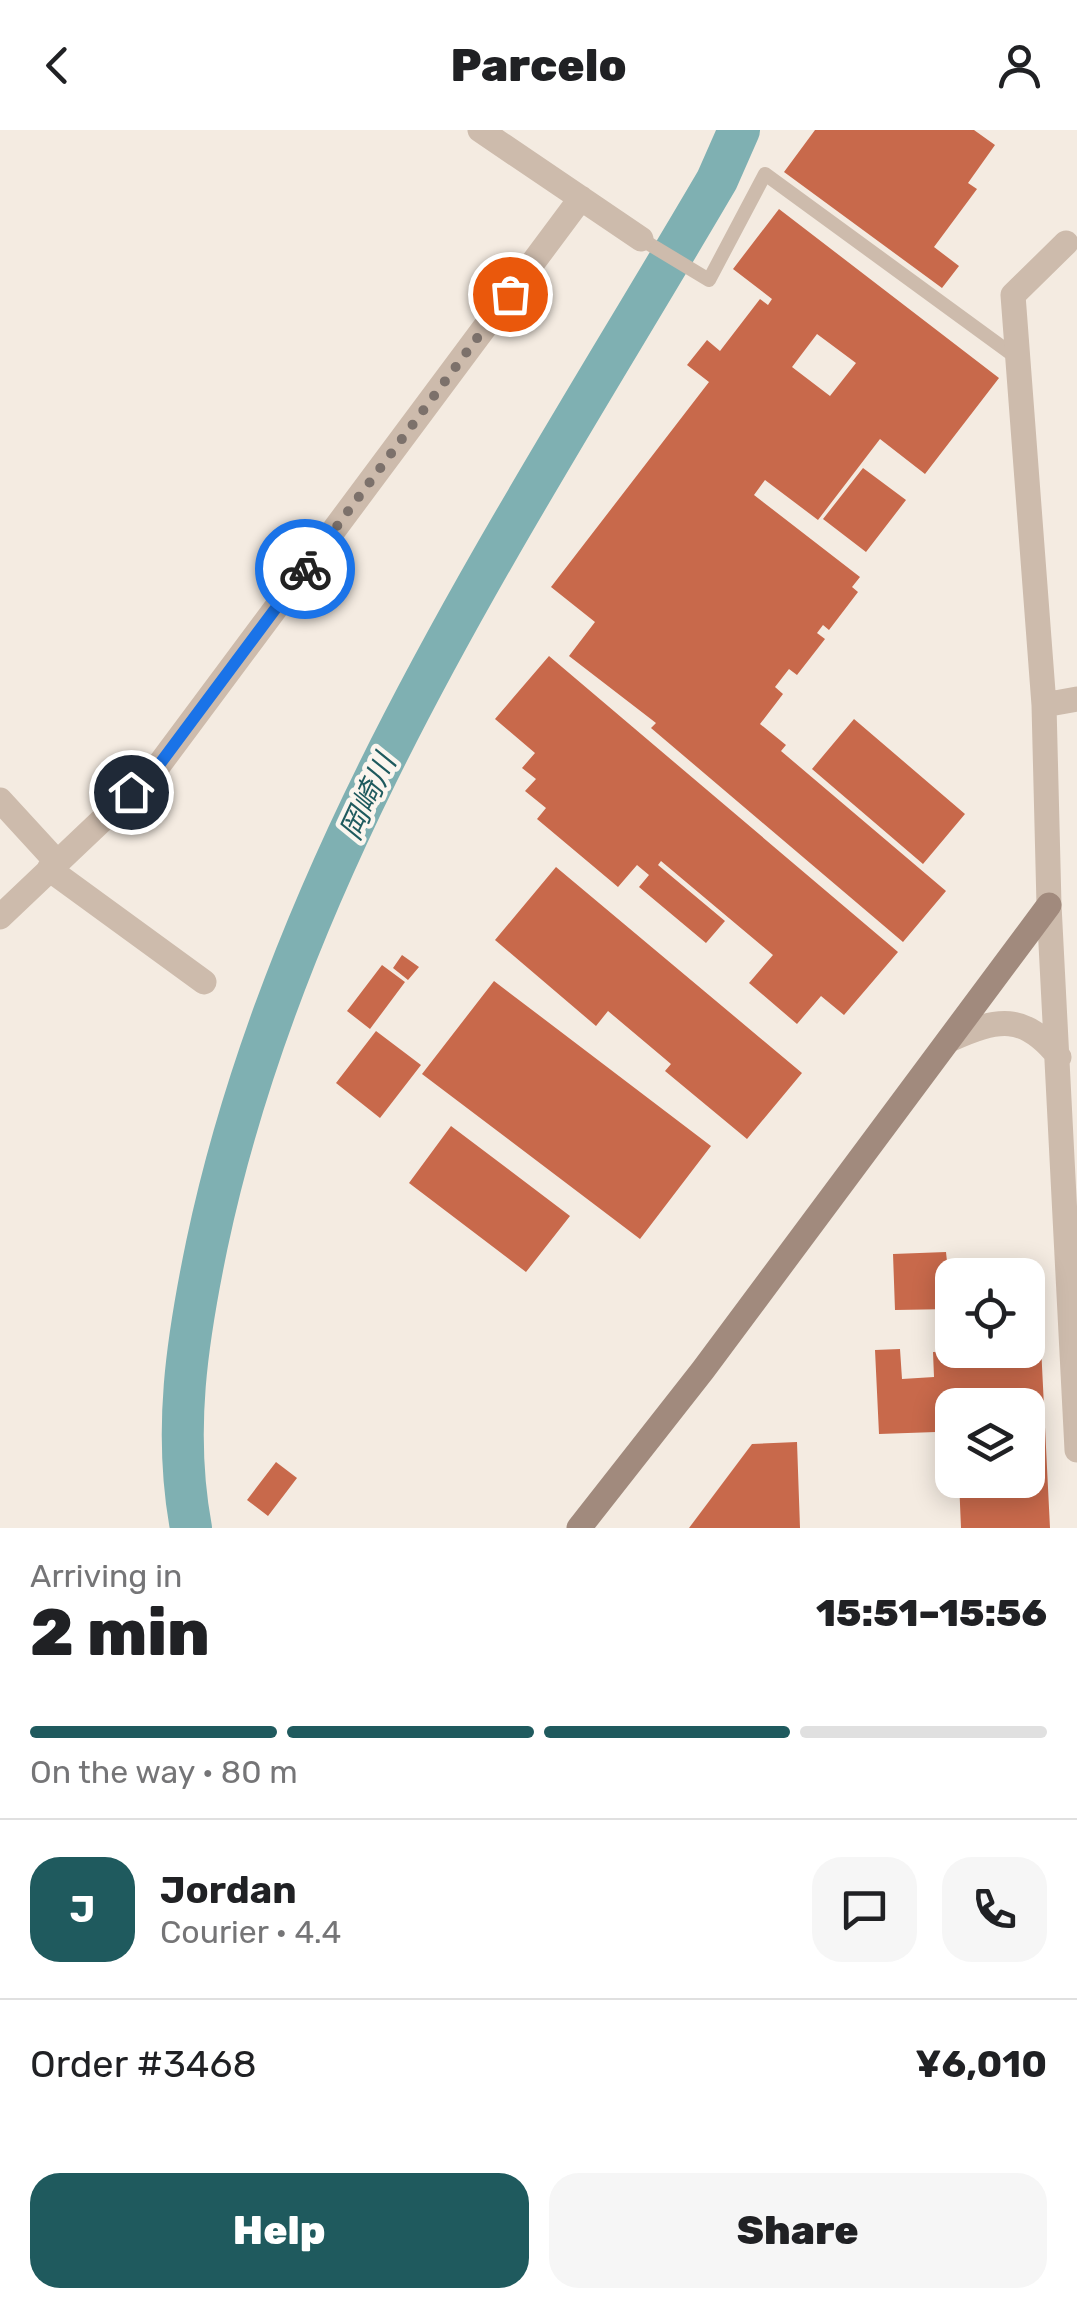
<!DOCTYPE html>
<meta charset="utf-8">
<style>
body{margin:0;font-family:Rubik,"Noto Sans JP",sans-serif;background:#f6f6f6;color:#202124;height:100vh;display:flex;flex-direction:column;font-size:38px;white-space:nowrap}
*{box-sizing:border-box;margin:0}
p{font-size:32px;color:#757577}
.icon{flex:none;width:55px;height:55px;fill:none;stroke:currentColor;stroke-width:2;stroke-linecap:round;stroke-linejoin:round}
.map{position:relative;height:1398px;overflow:hidden}
.panel{display:flex;flex-direction:column;background:#fff;flex:1}
.panel>*{flex:none}
.tools{position:absolute;left:935px;top:1128px;display:grid;gap:20px}
.tools a{display:grid;place-items:center;width:110px;height:110px;border-radius:20px;background:#fff;box-shadow:0 5px 25px #0003;font-size:50px}
.pin{position:absolute;display:grid;place-items:center;width:85px;height:85px;color:#fff;margin:-42px;border:5px solid #fff;border-radius:50%;box-shadow:0 2px 10px #0007}
.courier{position:absolute;display:grid;place-items:center;width:100px;height:100px;margin:-50px;border:8px solid #1a73e8;border-radius:50%;background:#fff;color:#222;box-shadow:0 2px 12px #0007}
.overview em{font-style:normal;font-weight:800}
.overview div{display:flex;flex-direction:column-reverse}
.overview{display:flex;align-items:center;justify-content:space-between;height:170px;padding:0 30px}
h1{font-size:65px;font-weight:800;line-height:75px}
.bar{display:grid;grid-template-columns:repeat(4,1fr);gap:15px 10px;align-content:center;height:120px;padding:0 30px}
.bar i{height:12px;border-radius:8px;background:#e0e0e0}
.bar .on{background:#1f5a5e}
.bar p{grid-column:span 4}
.line{display:flex;align-items:center;gap:25px;padding:0 30px;border-top:2px solid #e0e0e0}
.line div{flex:1}
.round{display:grid;place-items:center;flex:none;width:105px;height:105px;border-radius:30px;background:#f6f6f6}
.cta{display:flex;gap:20px;margin-top:auto;padding:20px 30px}
.cta a{flex:1;height:115px;border-radius:30px;background:#1f5a5e;color:#fff;font-size:40px;font-weight:800;line-height:115px;text-align:center}
.cta a+a{background:#f6f6f6;color:#202124}
header{display:flex;justify-content:space-between;align-items:center;height:130px;padding:0 30px;background:#fff;font-size:45px;font-weight:800}
.map>svg:first-child{display:block}
.lines{fill:none;stroke-linecap:round;stroke-linejoin:round}
.river{stroke:#7fb0b2;stroke-width:42}
.building{fill:#c8694b;fill-rule:evenodd}
.lane{stroke:#cdbbac;stroke-width:14}
.street{stroke:#cdbbac;stroke-width:25}
.secondary{stroke:#a18a7d;stroke-width:25}
.done{stroke:#7c716b;stroke-width:10;stroke-dasharray:0 18}
.route{stroke:#1a73e8;stroke-width:12}
.labels{text-anchor:middle;stroke-width:9;stroke-linejoin:round;paint-order:stroke}
.water-label{font-size:30px;font-style:italic;fill:#1f5a5e;stroke:#fbf5ee}
</style>
<header><svg class="icon" aria-label="back" viewBox="0 0 24 24"><path d="M15 5l-7 7 7 7"/></svg>Parcelo<svg class="icon" aria-label="person" viewBox="0 0 24 24"><circle cx="12" cy="8" r="4"/><path d="M4 21q1-7 8-7t8 7"/></svg></header>
<div class="map">
<svg width="1077" height="1398" viewBox="0 0 1077 1398">
<rect width="100%" height="100%" fill="#f4ebe1"/>
<g class="lines">
<!-- river -->
<path class="river" d="M 191,1398 C 173,1301 187,1210 207,1114 C 289,725 519,388 717,50 L 739,0"/>
</g>
<!-- building -->
<path class="building" d="M 815,0 L 974,0 L 995,15 L 968,53 L 977,59 L 934,117 L 959,136 L 942,158 L 784,42 Z
M 779,79 L 999,248 L 925,344 L 880,309 L 818,390 L 765,350 L 754,365 L 860,447 L 852,457 L 858,462 L 829,500 L 823,495 L 817,503 L 825,509 L 797,545 L 789,539 L 775,557 L 783,564 L 760,594 L 786,615 L 781,621 L 946,761 L 903,812 L 651,598 L 656,593 L 569,526 L 595,492 L 551,457 L 709,252 L 687,235 L 707,210 L 720,221 L 760,169 L 768,175 L 772,169 L 733,139 ZM 817,204 L 856,233 L 830,266 L 792,237 Z
M 863,338 L 906,370 L 866,422 L 823,389 Z
M 549,526 L 898,822 L 844,885 L 821,866 L 797,894 L 749,853 L 773,825 L 661,731 L 658,735 L 725,791 L 706,813 L 639,757 L 649,745 L 637,735 L 618,757 L 537,689 L 546,678 L 525,661 L 536,649 L 522,638 L 535,623 L 495,589 Z
M 854,589 L 965,684 L 923,734 L 812,639 Z
M 556,737 L 802,943 L 747,1009 L 665,941 L 671,934 L 608,881 L 596,896 L 495,810 Z
M 402,825 L 419,837 L 408,850 L 393,838 Z
M 382,835 L 405,852 L 370,899 L 347,881 Z
M 494,851 L 711,1016 L 640,1109 L 422,944 Z
M 376,901 L 421,935 L 380,988 L 336,953 Z
M 451,996 L 570,1086 L 526,1142 L 409,1053 Z
M 946,1122 L 952,1179 L 895,1180 L 893,1124 Z
M 1041,1216 L 1050,1398 L 961,1398 L 959,1350 L 1028,1350 L 1028,1275 L 952,1275 L 952,1314 L 937,1314 L 936,1302 L 879,1304 L 875,1220 L 900,1219 L 902,1249 L 934,1247 L 933,1222 Z
M 797,1312 L 800,1398 L 689,1398 L 752,1314 Z
M 276,1332 L 297,1348 L 268,1386 L 247,1370 Z"/>
<g class="lines">
<!-- lane -->
<path class="lane" d="M 641,109 L 709,150 L 765,44 L 1020,230"/>
<!-- street -->
<path class="street" d="M 480,0 L 641,109
M 1066,113 L 1013,165 L 1044,575 L 1049,775 L 1077,1320
M 1044,575 L 1077,569
M 0,670 L 56,731
M 49,739 L 204,852
M 0,787 L 156,639 L 581,68
M 949,910 C 998,888 1024,883 1059,927"/>
<!-- secondary -->
<path class="secondary" d="M 579,1398 L 703,1240 L 1049,775"/>
</g>
<g class="lines">
<!-- done -->
<path class="done" d="M 305,439 L 510,164"/>
<!-- route -->
<path class="route" d="M 131,662 L 156,639 L 305,439"/>
</g>
<g class="labels">
<!-- water labels -->
<g class="water-label">
<text transform="translate(368 667) rotate(-65)" y="10">岡崎川</text>
</g>
</g>
</svg>
<div class="tools">
<a><svg class="icon" aria-label="locate" viewBox="0 0 24 24"><circle cx="12" cy="12" r="6"/><path d="M12 2v4M12 18v4M2 12h4M18 12h4"/></svg></a>
<a><svg class="icon" aria-label="layers" viewBox="0 0 24 24"><path d="M12 4l9 5-9 5-9-5zM3 14l9 5 9-5"/></svg></a>
</div>
<div class="pin" style="left:510px;top:164px;background:#ea580c"><svg class="icon" aria-label="bag" viewBox="0 0 24 24"><path d="M5 8h14l-1 12H6zM9 8a3 3 0 0 1 6 0"/></svg></div>
<div class="pin" style="left:131px;top:662px;background:#1f2937"><svg class="icon" aria-label="home" viewBox="0 0 24 24"><path d="M3 11l9-7 9 7M6 9v11h12V9"/></svg></div>
<div class="courier" style="left:305px;top:439px"><svg class="icon" aria-label="bike" viewBox="0 0 24 24"><circle cx="6" cy="16" r="4"/><circle cx="18" cy="16" r="4"/><path d="M6 16l4-8h5l3 8M10 8l3 8H6M13 5h3"/></svg></div>
</div>
<section class="panel">
<div class="overview"><div><h1>2 min</h1><p>Arriving in</p></div><em>15:51–15:56</em></div>
<div class="bar"><i class="on"></i><i class="on"></i><i class="on"></i><i></i><p>On the way · 80 m</p></div>
<div class="line" style="height:180px"><b class="round" style="background:#1f5a5e;color:#fff">J</b><div><b>Jordan</b><p>Courier · 4.4</p></div><a class="round"><svg class="icon" aria-label="chat" viewBox="0 0 24 24"><path d="M4 5h16v11H9l-5 4z"/></svg></a><a class="round"><svg class="icon" aria-label="phone" viewBox="0 0 24 24"><path d="M5 4h4l2 5-3 2q2 4 5 5l2-3 5 2v4C11 20 4 13 5 4z"/></svg></a></div>
<div class="line" style="height:130px"><div>Order #3468</div><b>¥6,010</b></div>
<div class="cta"><a>Help</a><a>Share</a></div>
</section>
